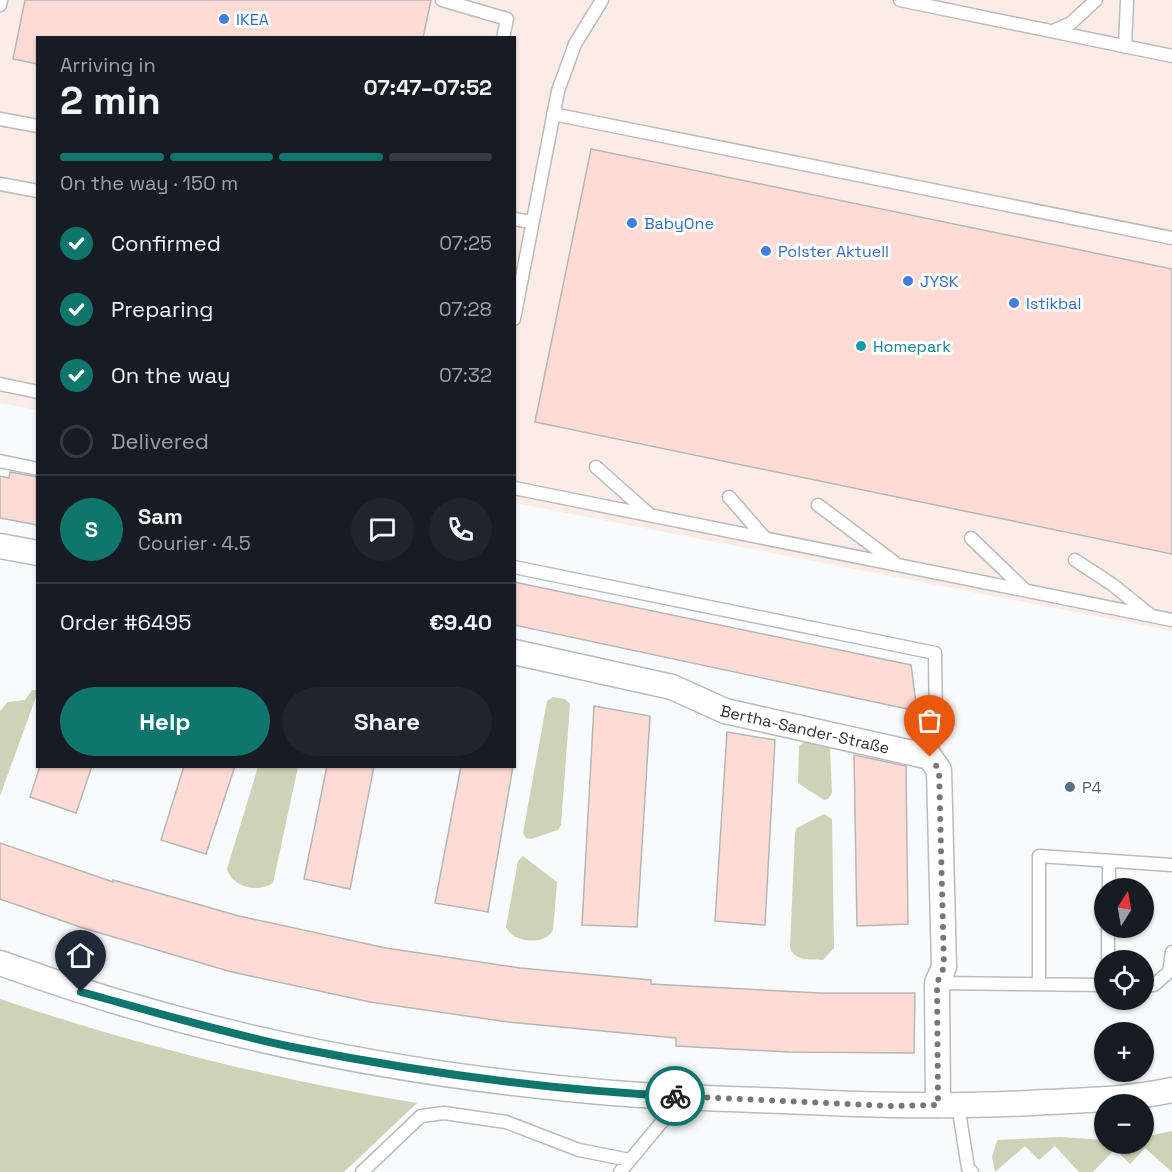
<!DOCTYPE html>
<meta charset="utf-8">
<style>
body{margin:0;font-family:"Space Grotesk",sans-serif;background:#20242c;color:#f1f3f6;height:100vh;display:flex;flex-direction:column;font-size:22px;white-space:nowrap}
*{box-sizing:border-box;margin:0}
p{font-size:20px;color:#9ea1a6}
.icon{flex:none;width:33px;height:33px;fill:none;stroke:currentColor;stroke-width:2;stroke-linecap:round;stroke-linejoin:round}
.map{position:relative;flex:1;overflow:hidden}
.drawer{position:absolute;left:36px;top:36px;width:480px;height:732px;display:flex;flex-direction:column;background:#171b24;border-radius:0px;box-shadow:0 2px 4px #0004}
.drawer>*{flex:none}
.needle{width:39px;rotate:11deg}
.tools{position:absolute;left:1094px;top:878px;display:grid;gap:12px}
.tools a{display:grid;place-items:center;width:60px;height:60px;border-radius:50%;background:#171b24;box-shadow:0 2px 4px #0004;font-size:30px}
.pin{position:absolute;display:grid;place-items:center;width:51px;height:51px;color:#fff;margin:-62px -26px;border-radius:50% 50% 50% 0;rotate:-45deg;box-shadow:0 0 6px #0007}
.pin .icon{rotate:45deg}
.courier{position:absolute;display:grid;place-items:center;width:60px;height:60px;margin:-30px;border:4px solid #0f766e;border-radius:50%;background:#fff;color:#222;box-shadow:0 2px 8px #0007}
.head em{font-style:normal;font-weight:800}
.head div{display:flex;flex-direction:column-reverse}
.head{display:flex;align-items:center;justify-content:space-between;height:102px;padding:0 24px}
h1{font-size:39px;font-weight:800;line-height:45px}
.bar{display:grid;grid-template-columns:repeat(4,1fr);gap:9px 6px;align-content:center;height:72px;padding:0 24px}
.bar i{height:8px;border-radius:4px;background:#363941}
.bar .selected{background:#0f766e}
.bar p{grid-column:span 4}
.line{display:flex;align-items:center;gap:15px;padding:0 24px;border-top:2px solid #363941}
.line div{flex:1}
.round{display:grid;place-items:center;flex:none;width:63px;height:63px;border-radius:32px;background:#20242c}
ol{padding:0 24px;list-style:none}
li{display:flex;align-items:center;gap:18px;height:66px}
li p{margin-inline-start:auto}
li .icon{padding:6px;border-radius:50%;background:#0f766e;color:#fff;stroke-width:4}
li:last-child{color:#9ea1a6}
li i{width:33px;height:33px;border:3px solid #363941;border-radius:50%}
.primary-button{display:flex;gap:12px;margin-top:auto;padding:12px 24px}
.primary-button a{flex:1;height:69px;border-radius:36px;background:#0f766e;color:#fff;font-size:24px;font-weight:800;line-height:69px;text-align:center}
.primary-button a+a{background:#20242c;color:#f1f3f6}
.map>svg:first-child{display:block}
.commercial{fill:#fcece8}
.green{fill:#ced2b6}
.building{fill:#fedcd5;stroke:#b7b6b6;stroke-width:1.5}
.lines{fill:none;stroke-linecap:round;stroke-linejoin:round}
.lane-casing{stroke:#babbbc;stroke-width:15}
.street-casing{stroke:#babbbc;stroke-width:27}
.lane{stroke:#fff;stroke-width:12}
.street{stroke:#fff;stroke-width:24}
.done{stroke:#767777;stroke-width:6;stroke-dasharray:0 10.8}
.route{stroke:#0f766e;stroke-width:8}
.shop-dot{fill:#3f7fe0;stroke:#fff;stroke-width:2}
.culture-dot{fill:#0f9aa8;stroke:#fff;stroke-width:2}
.service-dot{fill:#5c6f8a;stroke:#fff;stroke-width:2}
.labels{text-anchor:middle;stroke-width:6;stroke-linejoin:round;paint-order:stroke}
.shop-label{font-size:16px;fill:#366cbe;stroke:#fff;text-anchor:start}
.culture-label{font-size:16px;fill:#0d838f;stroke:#fff;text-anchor:start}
.street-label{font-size:16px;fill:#303030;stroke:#fff}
.service-label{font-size:16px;fill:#4e5e75;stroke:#fff;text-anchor:start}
</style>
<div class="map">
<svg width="1172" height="1172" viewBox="0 0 1172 1172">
<rect width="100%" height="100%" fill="#f9fafb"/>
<!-- commercial -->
<path class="commercial" d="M 0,0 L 1172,0 L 1172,631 L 515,503 L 514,38 L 38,38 L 37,410 L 0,403 Z"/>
<!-- green -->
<path class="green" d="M 32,690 L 37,690 L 37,694 L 0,796 L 0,711 L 8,702 L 25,700 Z
M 553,697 L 565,699 L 570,704 L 561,825 L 558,830 L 531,839 L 526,838 L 523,833 L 547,701 Z
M 804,742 L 830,748 L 832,793 L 828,799 L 824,800 L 798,783 L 799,746 Z
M 258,767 L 298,767 L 273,883 C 257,893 233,888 227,869 Z
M 824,814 L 832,819 L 834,948 L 823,960 C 809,959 796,962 790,948 L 795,833 L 797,828 Z
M 523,856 L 557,882 L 553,930 C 546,946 513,943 506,927 L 518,861 Z
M 0,999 C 136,1045 276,1080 417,1103 L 344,1172 L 0,1172 Z
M 1172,1131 L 1172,1172 L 1145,1148 L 1130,1164 L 1115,1149 L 1093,1172 L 1079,1172 L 1055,1146 L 1039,1160 L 1025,1146 L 995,1172 L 992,1157 L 997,1140 L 1060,1137 L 1104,1140 L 1104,1143 L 1143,1143 L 1143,1137 Z"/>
<!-- building -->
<path class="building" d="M 25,0 L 431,0 L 423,38 L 38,38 L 38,64 L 13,59 Z
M 591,149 L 1172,269 L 1172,554 L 535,422 Z
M 10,472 L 38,477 L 38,525 L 0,518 L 0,476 L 9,478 Z
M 514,582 L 911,665 L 917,711 L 514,625 Z
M 594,706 L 650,716 L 637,927 L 582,925 Z
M 727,732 L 775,740 L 765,925 L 715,921 Z
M 854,755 L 906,766 L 908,924 L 857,926 Z
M 40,766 L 92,766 L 76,813 L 30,797 Z
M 184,766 L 235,766 L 206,854 L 161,840 Z
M 327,766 L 374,766 L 350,889 L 304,879 Z
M 461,766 L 513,766 L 488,912 L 435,903 Z
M 0,843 L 113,882 L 113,880 L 239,916 L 386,948 L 520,968 L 651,980 L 651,984 L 820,993 L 915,993 L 914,1053 L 789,1052 L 676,1046 L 676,1038 L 508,1022 L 370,1002 L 228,971 L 80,927 L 0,899 Z"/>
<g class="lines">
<defs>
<path id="lane" d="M 442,0 L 507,19 L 503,38
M 900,0 L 1172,56
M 0,5 L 1,0
M 1053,31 L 1071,23 L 1096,0
M 1125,47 L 1127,0
M 553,114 L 1172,238
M 0,119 L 38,126
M 0,184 L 38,191
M 514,219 L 532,222
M 514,319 L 558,91 L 575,44 L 602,0
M 0,384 L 38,392
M 0,461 L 38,469
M 596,467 L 649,514
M 514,488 L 1172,620
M 729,497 L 765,538
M 818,505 L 894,562
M 971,538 L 1025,590
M 1075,560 L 1113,585 L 1150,615
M 514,567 L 935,653 L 936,725 L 930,757
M 1109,888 L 1109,861
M 1108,960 L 1108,927
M 937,983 L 1104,985
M 1039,984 L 1039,856 L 1172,865
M 1143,985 L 1154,985 L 1169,972 L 1172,952
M 958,1105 L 968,1168 L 972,1172
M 362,1172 L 421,1116 L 444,1113 L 506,1122 L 579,1150 L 630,1160
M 620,1172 L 666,1117 L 670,1096"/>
<g id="street">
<path d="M 0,546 L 38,553"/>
<path id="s1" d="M 514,652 L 672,687 L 725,711 L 930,757 L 939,770 L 944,967 L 937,983 L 938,1105"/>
<path d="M 0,963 C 195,1034 404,1076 612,1093 C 677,1098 743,1099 809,1102 C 888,1106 968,1107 1047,1102 C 1090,1100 1131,1099 1172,1090"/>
</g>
</defs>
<!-- lane casing -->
<use href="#lane" class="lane-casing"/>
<!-- street casing -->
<use href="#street" class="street-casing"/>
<!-- lane -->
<use href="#lane" class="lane"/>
<!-- street -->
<use href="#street" class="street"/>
</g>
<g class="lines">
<!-- done -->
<path class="done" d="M 675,1096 L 892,1106 L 938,1105 L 937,983 L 944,967 L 939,770 L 930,757"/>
<!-- route -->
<path class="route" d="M 81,992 C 151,1011 221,1032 292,1047 C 418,1072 547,1090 675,1096"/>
</g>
<!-- markers -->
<g class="shop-dot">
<circle cx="224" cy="19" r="6"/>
<circle cx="632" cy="223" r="6"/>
<circle cx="766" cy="251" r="6"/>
<circle cx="908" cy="281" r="6"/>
<circle cx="1014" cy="303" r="6"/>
</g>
<circle class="culture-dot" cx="861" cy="346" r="6"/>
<circle class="service-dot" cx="1070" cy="787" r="6"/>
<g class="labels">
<!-- shop labels -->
<g class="shop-label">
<text x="236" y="25">IKEA</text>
<text x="644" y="229">BabyOne</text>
<text x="778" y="257">Polster Aktuell</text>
<text x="920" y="287">JYSK</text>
<text x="1026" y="309">Istikbal</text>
</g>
<!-- culture labels -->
<g class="culture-label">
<text x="873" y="352">Homepark</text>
</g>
<!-- street labels -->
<g class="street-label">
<text dy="6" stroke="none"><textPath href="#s1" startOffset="302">Bertha-Sander-Straße</textPath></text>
</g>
<!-- service labels -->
<g class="service-label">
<text x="1082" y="793">P4</text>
</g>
</g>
</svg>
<div class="tools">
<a><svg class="needle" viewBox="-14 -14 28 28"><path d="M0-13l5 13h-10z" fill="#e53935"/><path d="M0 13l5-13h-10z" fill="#9ea1a6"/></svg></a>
<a><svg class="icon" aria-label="locate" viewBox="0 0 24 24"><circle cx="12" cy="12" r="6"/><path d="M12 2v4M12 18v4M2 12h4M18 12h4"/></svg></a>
<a>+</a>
<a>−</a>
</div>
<div class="pin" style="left:930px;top:757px;background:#ea580c"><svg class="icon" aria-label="bag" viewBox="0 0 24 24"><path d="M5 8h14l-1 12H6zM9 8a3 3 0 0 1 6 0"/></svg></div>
<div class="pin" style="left:81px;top:992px;background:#1f2937"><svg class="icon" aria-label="home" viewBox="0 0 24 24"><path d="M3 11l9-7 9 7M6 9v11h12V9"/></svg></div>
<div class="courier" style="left:675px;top:1096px"><svg class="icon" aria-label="bike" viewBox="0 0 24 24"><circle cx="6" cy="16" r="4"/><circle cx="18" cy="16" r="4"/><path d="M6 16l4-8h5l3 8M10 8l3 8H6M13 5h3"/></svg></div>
<section class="drawer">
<div class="head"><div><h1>2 min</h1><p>Arriving in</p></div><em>07:47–07:52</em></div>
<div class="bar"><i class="selected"></i><i class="selected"></i><i class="selected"></i><i></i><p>On the way · 150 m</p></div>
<ol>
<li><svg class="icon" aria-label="check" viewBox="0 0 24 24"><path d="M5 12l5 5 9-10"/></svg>Confirmed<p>07:25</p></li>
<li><svg class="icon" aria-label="check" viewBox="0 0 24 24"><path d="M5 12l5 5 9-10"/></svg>Preparing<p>07:28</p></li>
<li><svg class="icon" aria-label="check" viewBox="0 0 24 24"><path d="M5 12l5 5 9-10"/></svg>On the way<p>07:32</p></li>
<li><i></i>Delivered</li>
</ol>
<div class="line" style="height:108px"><b class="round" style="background:#0f766e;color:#fff">S</b><div><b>Sam</b><p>Courier · 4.5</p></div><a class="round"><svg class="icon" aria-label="chat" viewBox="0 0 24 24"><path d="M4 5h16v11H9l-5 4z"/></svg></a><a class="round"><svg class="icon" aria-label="phone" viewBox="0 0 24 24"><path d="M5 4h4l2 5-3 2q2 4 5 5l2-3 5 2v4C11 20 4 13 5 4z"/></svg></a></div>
<div class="line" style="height:78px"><div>Order #6495</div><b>€9.40</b></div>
<div class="primary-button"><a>Help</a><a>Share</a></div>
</section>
</div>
